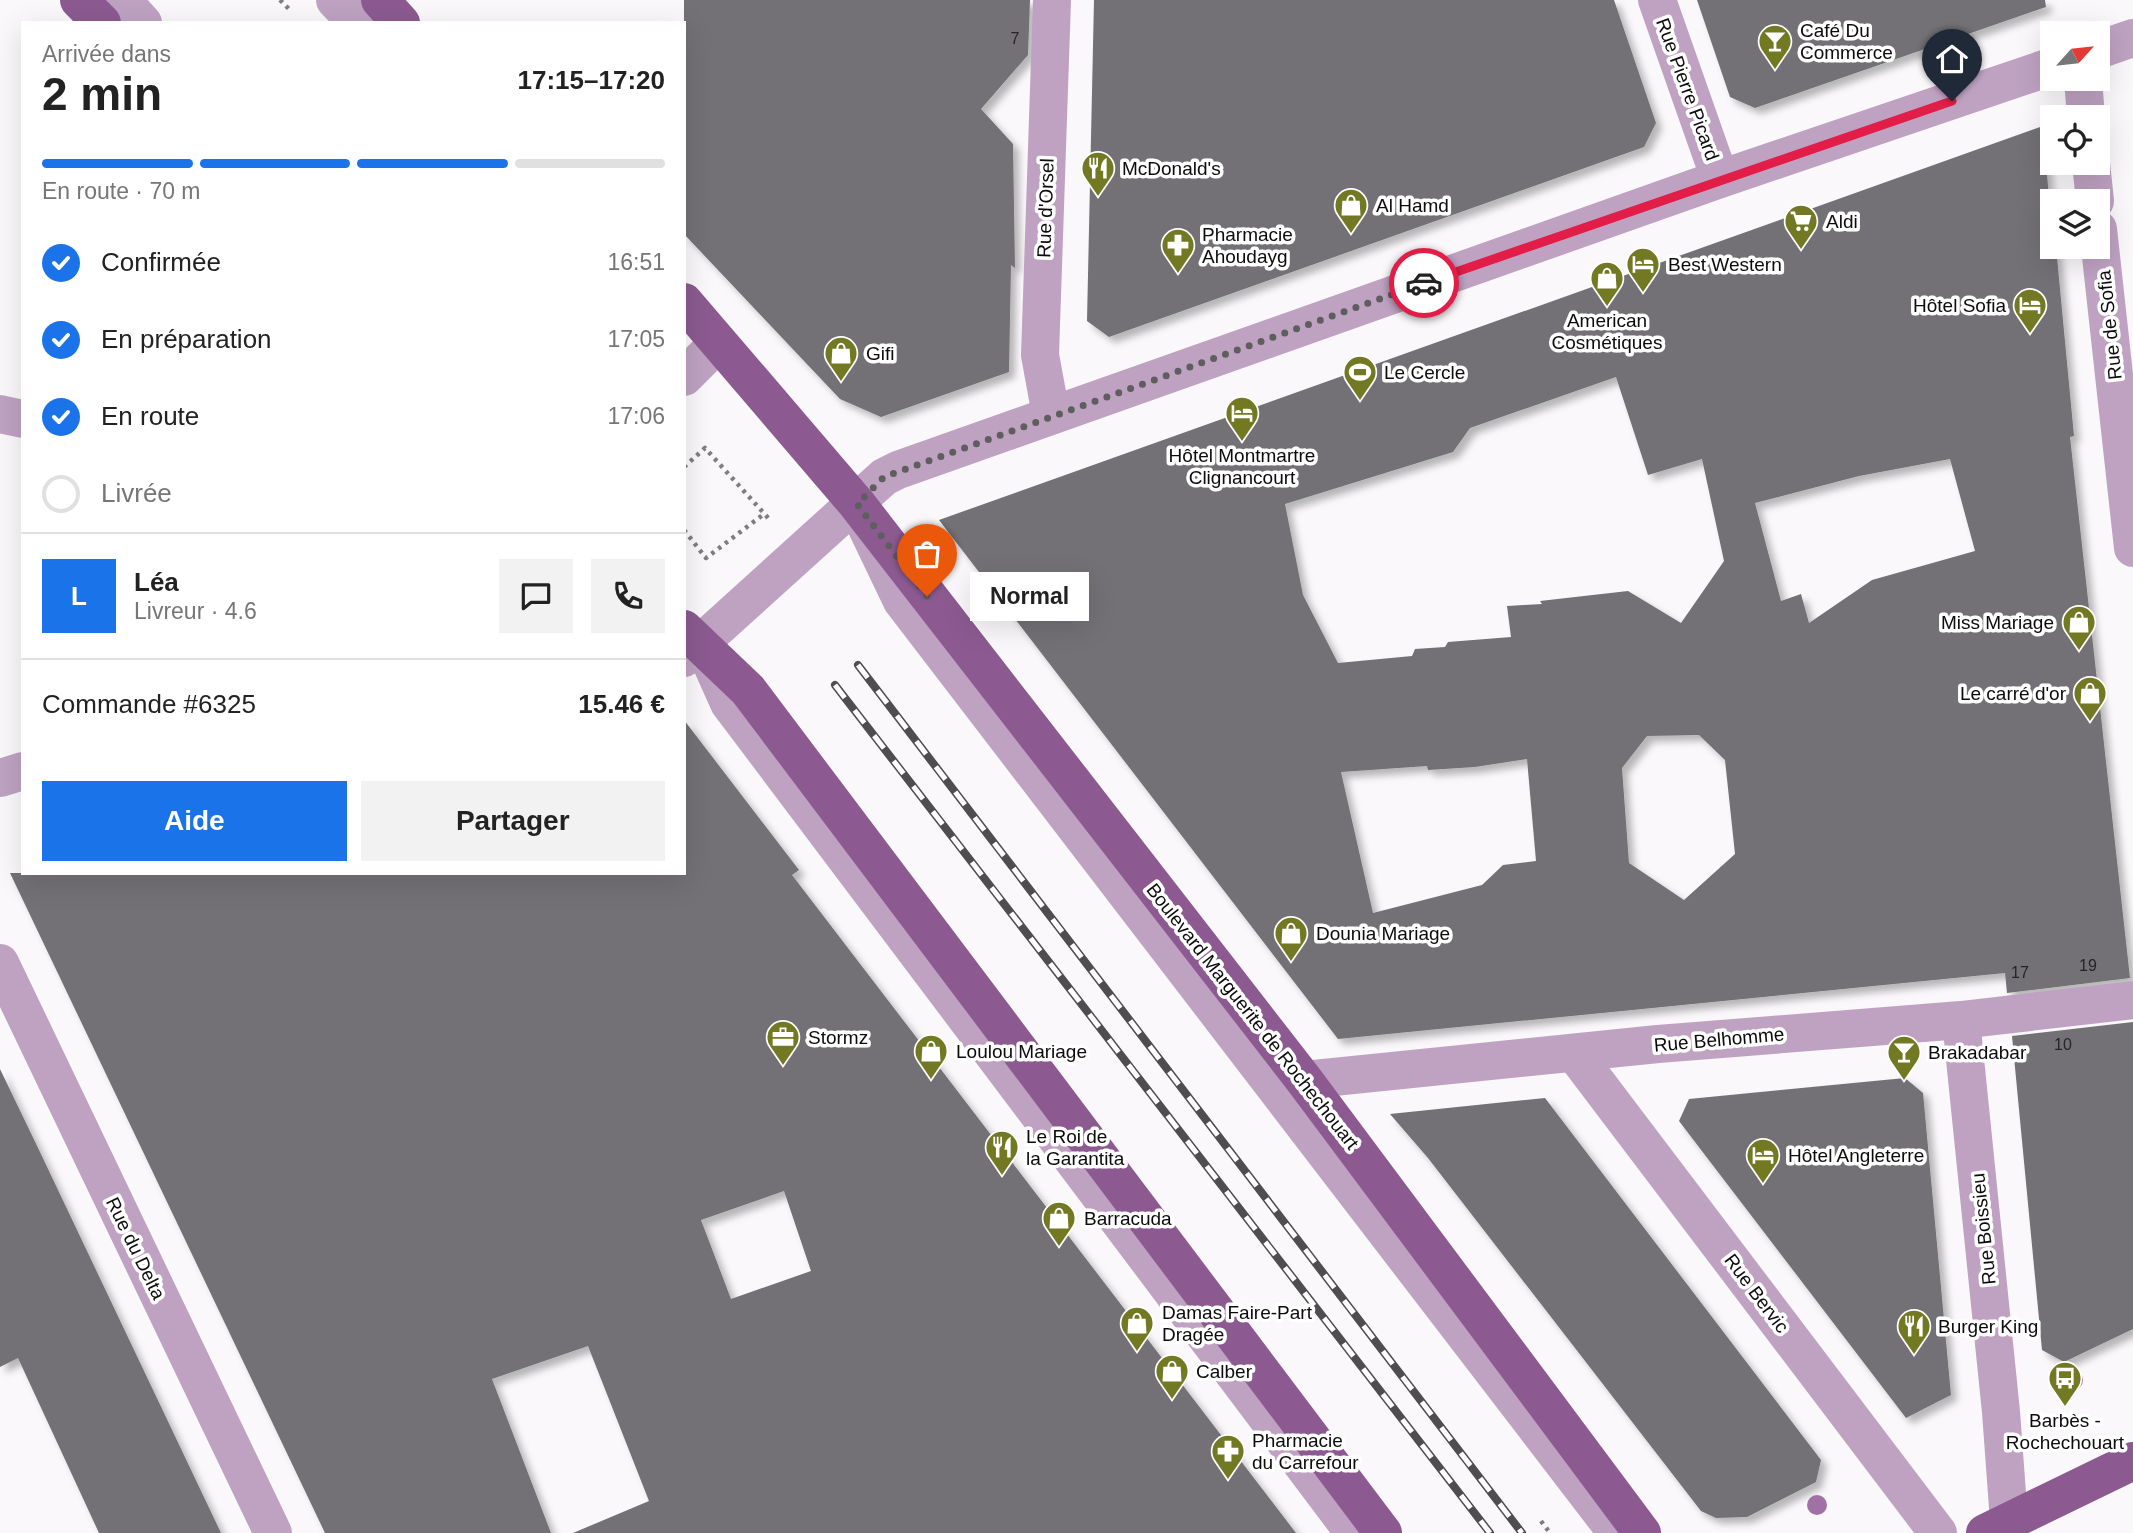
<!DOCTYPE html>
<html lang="fr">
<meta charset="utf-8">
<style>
body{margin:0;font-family:Helvetica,sans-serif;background:#f2f2f2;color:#222;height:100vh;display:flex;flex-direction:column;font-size:26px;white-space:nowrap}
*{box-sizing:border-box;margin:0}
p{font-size:23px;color:#767676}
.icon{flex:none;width:38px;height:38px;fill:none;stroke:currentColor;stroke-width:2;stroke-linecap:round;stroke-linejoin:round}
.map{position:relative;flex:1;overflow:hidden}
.drawer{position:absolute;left:21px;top:21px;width:665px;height:854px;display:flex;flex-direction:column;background:#fff;border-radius:0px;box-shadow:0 7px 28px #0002}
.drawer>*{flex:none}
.needle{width:46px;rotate:63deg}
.tools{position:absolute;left:2040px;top:21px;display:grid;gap:14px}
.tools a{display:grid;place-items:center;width:70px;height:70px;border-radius:0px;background:#fff;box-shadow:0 7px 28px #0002;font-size:35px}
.pin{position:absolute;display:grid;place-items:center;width:60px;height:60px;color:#fff;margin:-72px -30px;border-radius:50% 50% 50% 0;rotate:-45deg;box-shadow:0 0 7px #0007}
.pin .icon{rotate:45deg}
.courier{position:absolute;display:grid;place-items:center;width:70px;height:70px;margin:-35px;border:5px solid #e11d48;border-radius:50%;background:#fff;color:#222;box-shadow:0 2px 9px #0007}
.bubble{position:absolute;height:49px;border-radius:0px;background:#fff;box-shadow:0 7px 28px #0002;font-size:23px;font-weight:700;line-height:49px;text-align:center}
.overview em{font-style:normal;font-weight:700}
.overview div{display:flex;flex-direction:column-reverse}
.overview{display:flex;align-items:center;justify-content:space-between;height:119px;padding:0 21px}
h1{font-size:46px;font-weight:700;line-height:52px}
.bar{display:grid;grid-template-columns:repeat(4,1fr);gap:10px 7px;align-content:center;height:84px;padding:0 21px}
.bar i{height:9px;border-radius:5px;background:#e0e0e0}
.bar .active{background:#1a73e8}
.bar p{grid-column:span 4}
.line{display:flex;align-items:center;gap:18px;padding:0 21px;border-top:2px solid #e0e0e0}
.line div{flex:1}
.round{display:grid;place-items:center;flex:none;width:74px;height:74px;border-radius:0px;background:#f2f2f2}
ol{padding:0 21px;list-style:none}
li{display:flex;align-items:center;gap:21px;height:77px}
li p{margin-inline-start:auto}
li .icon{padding:7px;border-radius:50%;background:#1a73e8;color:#fff;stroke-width:4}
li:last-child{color:#767676}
li i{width:38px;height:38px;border:4px solid #e0e0e0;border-radius:50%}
.button{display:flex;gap:14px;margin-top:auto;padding:14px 21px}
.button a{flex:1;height:80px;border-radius:0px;background:#1a73e8;color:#fff;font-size:28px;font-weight:700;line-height:80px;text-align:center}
.button a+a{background:#f2f2f2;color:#222}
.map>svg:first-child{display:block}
.building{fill:#737174;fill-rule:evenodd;filter:url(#shadow)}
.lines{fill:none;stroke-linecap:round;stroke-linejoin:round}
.path{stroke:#7f7d7f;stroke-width:4.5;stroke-dasharray:3.5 5;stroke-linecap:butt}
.minor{stroke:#bfa2c2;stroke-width:38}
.major{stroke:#8c5a91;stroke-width:38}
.rail-casing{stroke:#4f4d4f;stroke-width:8}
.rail{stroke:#fff;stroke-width:5;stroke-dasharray:16;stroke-linecap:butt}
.tree{fill:#a071a5}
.done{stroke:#5f5e5f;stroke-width:7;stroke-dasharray:0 12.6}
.route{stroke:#e11d48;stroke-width:9}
.labels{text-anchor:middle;stroke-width:7;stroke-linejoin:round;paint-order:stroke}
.number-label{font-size:16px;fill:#262426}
.poi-label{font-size:19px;fill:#0c0b0c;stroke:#fff;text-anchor:start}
.street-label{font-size:19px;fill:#0c0b0c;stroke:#fff}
</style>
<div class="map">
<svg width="2133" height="1533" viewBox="0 0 2133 1533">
<defs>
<filter id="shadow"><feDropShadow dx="6" dy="6" stdDeviation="3.5" flood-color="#0004"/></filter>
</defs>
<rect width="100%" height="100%" fill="#faf8fa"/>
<!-- building -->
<path class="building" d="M 684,0 L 1030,0 L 1028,55 L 981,109 L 1013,144 L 1015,268 L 1011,265 L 1009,372 L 881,417 L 840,399 L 684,234 Z
M 1094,0 L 1614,0 L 1656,123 L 1644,147 L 1109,337 L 1087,321 Z
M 1697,0 L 2045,0 L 2046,7 L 1755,108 L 1730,97 Z
M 2043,126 L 2053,247 L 2056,247 L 2074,436 L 2070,437 L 2130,978 L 2007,993 L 2005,973 L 1338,1039 L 939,520 ZM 1616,377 L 1648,475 L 1702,459 L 1724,561 L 1681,623 L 1628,591 L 1540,601 L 1542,604 L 1507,606 L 1511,637 L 1448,642 L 1445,647 L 1415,649 L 1412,656 L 1338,663 L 1303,595 L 1285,504 L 1453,452 L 1470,428 ZM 1950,459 L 1975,551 L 1872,580 L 1809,623 L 1801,594 L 1781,601 L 1755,503 L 1859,476 ZM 1699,735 L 1725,760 L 1735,854 L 1684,900 L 1629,863 L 1622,768 L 1647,736 ZM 1527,759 L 1536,861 L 1503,865 L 1482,885 L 1373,913 L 1341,772 L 1427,766 L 1428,770 L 1475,767 Z
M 684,720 L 799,870 L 792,875 L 1296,1533 L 573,1533 L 649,1501 L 588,1346 L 492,1379 L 551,1533 L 325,1533 L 10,873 L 684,873 ZM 784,1191 L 811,1271 L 731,1299 L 701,1220 Z
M 2133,1022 L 2133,1329 L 2064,1362 L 2042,1350 L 2012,1036 Z
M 0,1069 L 39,1150 L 221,1533 L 99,1533 L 18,1358 L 0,1367 Z
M 1905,1078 L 1923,1093 L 1951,1395 L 1906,1418 L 1679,1121 L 1689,1099 Z
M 1545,1098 L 1821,1460 L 1816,1482 L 1747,1517 L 1716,1518 L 1701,1511 L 1428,1158 L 1390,1114 Z"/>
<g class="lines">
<!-- path -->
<path class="path" d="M 280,0 L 289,9
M 684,467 L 705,448 L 770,520
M 684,530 L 706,558 L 764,514
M 1541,1521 L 1550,1533"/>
<!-- minor -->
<path class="minor" d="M 122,0 L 143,23
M 335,0 L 357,23
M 1657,0 L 1720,179
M 2098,50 L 2133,38
M 2083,79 L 2086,117
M 2091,163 L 2095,201
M 2098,229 L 2133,548
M 684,377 L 718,343
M 0,414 L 23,419
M 1051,415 L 1040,355 L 1052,0
M 867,528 L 902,601 L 1617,1533
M 704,647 L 729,703 L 1354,1533
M 684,658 L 884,477 L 898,470 L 1720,179 L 2053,66
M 0,778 L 23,771
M 0,963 L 273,1533
M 1961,1020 L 2001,1412 L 2009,1521
M 1575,1054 L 1938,1533
M 1304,1080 L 1658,1044 L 1961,1020 L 2133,1000"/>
<!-- major -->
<path class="major" d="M 79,0 L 102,23
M 380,0 L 401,23
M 684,302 L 857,504 L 1304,1080 L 1642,1533
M 684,629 L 748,690 L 1383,1533
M 1985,1533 L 2133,1461"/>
<defs>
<path id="rail" d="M 858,665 L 1522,1533
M 835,685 L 1490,1533"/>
</defs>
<!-- rail casing -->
<use href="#rail" class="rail-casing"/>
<!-- rail -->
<use href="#rail" class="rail"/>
</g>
<!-- trees -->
<g class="tree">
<circle cx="2073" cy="1380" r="10"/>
<circle cx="1817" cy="1505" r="10"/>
</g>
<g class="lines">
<!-- done -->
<path class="done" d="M 927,596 L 857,504 L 884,477 L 1424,283"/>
<!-- route -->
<path class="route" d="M 1424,283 L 1952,101"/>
</g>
<!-- icons -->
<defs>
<symbol id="bar-pin" viewBox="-11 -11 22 30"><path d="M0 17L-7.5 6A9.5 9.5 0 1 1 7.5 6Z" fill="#737922" stroke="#fff"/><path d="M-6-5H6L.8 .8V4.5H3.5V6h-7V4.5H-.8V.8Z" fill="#fff"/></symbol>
<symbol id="restaurant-pin" viewBox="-11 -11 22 30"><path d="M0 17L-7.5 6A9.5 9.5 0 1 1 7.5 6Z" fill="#737922" stroke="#fff"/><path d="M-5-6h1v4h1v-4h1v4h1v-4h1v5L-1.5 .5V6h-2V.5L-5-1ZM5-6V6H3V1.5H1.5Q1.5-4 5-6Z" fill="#fff"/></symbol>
<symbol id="shop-pin" viewBox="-11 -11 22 30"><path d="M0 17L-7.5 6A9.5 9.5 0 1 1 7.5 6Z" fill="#737922" stroke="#fff"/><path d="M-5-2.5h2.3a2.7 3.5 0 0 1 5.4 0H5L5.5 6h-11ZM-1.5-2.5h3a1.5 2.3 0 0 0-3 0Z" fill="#fff"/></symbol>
<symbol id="supermarket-pin" viewBox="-11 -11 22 30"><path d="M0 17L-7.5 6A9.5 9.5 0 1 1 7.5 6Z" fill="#737922" stroke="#fff"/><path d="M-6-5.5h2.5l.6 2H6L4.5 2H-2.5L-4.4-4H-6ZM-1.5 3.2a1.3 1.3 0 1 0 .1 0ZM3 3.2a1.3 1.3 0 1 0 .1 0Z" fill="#fff"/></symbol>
<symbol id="pharmacy-pin" viewBox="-11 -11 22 30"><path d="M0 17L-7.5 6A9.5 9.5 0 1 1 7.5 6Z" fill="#737922" stroke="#fff"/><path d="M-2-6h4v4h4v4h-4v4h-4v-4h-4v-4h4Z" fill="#fff"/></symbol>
<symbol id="hotel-pin" viewBox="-11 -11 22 30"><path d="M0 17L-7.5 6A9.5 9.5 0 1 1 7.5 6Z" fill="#737922" stroke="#fff"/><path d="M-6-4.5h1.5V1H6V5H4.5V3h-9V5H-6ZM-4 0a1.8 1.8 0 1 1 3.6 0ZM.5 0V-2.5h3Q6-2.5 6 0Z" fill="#fff"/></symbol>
<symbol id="stadium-pin" viewBox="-11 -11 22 30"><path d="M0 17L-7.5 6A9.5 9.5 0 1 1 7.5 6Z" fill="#737922" stroke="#fff"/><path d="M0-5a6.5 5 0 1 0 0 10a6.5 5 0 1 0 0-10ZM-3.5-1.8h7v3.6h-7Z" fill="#fff"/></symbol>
<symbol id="office-pin" viewBox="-11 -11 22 30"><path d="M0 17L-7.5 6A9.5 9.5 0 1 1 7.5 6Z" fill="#737922" stroke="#fff"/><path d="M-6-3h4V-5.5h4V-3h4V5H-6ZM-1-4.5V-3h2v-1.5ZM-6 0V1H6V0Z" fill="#fff"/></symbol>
<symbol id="bus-pin" viewBox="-11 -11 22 30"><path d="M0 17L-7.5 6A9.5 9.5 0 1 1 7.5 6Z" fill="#737922" stroke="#fff"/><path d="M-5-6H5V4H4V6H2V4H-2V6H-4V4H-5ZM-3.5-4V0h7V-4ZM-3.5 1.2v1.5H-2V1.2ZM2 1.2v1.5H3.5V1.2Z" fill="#fff"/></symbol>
</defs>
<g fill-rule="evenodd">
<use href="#bar-pin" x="1756" y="22" width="38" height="52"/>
<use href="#restaurant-pin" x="1079" y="149" width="38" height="52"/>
<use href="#shop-pin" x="1332" y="186" width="38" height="52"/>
<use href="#supermarket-pin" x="1782" y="202" width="38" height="52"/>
<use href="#pharmacy-pin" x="1159" y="226" width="38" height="52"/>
<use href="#hotel-pin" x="1624" y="245" width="38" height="52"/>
<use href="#shop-pin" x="1588" y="259" width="38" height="52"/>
<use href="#hotel-pin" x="2011" y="286" width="38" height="52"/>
<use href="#shop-pin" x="822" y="334" width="38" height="52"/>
<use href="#stadium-pin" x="1341" y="353" width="38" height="52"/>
<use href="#hotel-pin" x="1223" y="394" width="38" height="52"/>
<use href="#shop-pin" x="2060" y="603" width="38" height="52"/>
<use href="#shop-pin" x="2071" y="674" width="38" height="52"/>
<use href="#shop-pin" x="1272" y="914" width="38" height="52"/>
<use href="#office-pin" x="764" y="1018" width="38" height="52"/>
<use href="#shop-pin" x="912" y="1032" width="38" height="52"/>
<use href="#bar-pin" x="1885" y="1033" width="38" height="52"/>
<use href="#restaurant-pin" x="983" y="1128" width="38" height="52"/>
<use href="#hotel-pin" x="1744" y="1136" width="38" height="52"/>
<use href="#shop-pin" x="1040" y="1199" width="38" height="52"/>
<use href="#shop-pin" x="1118" y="1304" width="38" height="52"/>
<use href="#restaurant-pin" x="1895" y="1307" width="38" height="52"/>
<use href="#shop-pin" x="1153" y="1352" width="38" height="52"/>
<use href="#bus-pin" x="2046" y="1359" width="38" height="52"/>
<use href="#pharmacy-pin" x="1209" y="1432" width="38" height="52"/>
</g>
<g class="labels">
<!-- number labels -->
<g class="number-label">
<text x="1015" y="44">7</text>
<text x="2088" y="971">19</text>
<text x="2020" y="978">17</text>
<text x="2063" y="1050">10</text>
</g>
<!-- poi labels -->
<g class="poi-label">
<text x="1800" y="37">Café Du<tspan x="1800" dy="22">Commerce</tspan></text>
<text x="1122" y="175">McDonald's</text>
<text x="1376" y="212">Al Hamd</text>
<text x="1826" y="228">Aldi</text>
<text x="1202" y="241">Pharmacie<tspan x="1202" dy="22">Ahoudayg</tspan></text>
<text x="1668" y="271">Best Western</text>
<text x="2006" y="312" text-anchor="end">Hôtel Sofia</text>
<text x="1607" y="327" text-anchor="middle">American<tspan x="1607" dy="22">Cosmétiques</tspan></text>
<text x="866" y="360">Gifi</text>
<text x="1384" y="379">Le Cercle</text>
<text x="1242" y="462" text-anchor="middle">Hôtel Montmartre<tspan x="1242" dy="22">Clignancourt</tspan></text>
<text x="2054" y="629" text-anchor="end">Miss Mariage</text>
<text x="2066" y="700" text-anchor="end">Le carré d'or</text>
<text x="1316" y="940">Dounia Mariage</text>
<text x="808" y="1044">Stormz</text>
<text x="956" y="1058">Loulou Mariage</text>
<text x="1928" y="1059">Brakadabar</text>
<text x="1026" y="1143">Le Roi de<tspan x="1026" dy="22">la Garantita</tspan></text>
<text x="1788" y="1162">Hôtel Angleterre</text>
<text x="1084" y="1225">Barracuda</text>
<text x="1162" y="1319">Damas Faire-Part<tspan x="1162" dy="22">Dragée</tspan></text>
<text x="1938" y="1333">Burger King</text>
<text x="1196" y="1378">Calber</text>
<text x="2065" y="1427" text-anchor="middle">Barbès -<tspan x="2065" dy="22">Rochechouart</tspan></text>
<text x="1252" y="1447">Pharmacie<tspan x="1252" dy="22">du Carrefour</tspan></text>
</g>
<!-- street labels -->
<g class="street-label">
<text transform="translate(1688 89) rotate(70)" y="7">Rue Pierre Picard</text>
<text transform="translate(1045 208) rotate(-88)" y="7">Rue d'Orsel</text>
<text transform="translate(2109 325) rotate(-96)" y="7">Rue de Sofia</text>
<text transform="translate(1253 1016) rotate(52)" y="7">Boulevard Marguerite de Rochechouart</text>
<text transform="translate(1719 1039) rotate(-5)" y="7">Rue Belhomme</text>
<text transform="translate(1983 1229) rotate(-96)" y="7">Rue Boissieu</text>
<text transform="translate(136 1248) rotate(64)" y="7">Rue du Delta</text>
<text transform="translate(1757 1293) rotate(53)" y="7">Rue Bervic</text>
</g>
</g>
</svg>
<div class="tools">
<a><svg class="needle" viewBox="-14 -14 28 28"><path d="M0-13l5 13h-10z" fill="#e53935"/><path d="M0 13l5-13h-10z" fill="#767676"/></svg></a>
<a><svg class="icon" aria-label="locate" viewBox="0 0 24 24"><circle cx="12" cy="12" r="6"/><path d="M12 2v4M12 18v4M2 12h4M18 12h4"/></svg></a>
<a><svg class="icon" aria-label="layers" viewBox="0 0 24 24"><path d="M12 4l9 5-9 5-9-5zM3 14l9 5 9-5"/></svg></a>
</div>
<div class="pin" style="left:927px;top:596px;background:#ea580c"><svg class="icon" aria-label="bag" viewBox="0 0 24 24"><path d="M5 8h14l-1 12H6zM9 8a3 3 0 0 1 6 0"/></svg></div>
<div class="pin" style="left:1952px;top:101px;background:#1f2937"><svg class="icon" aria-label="home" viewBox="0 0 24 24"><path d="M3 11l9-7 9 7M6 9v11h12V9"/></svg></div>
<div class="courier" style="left:1424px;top:283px"><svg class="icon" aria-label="car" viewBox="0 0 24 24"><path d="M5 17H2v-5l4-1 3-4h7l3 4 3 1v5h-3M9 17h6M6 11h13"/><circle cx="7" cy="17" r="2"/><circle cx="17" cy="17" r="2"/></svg></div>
<div class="bubble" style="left:970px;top:572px;width:119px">Normal</div>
<section class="drawer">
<div class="overview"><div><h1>2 min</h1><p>Arrivée dans</p></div><em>17:15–17:20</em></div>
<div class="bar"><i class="active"></i><i class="active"></i><i class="active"></i><i></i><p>En route · 70 m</p></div>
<ol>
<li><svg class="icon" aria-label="check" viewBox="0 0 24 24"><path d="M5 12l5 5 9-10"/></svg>Confirmée<p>16:51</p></li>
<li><svg class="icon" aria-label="check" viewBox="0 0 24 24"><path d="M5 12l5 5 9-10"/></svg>En préparation<p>17:05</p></li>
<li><svg class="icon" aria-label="check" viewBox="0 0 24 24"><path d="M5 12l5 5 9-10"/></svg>En route<p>17:06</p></li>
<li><i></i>Livrée</li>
</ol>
<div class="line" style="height:126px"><b class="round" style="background:#1a73e8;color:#fff">L</b><div><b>Léa</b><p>Livreur · 4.6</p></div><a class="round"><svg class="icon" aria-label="chat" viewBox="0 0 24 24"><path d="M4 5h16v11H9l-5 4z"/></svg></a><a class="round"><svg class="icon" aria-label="phone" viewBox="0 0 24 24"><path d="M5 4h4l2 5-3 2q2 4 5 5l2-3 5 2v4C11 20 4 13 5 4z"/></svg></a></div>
<div class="line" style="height:91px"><div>Commande #6325</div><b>15.46 €</b></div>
<div class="button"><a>Aide</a><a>Partager</a></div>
</section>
</div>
